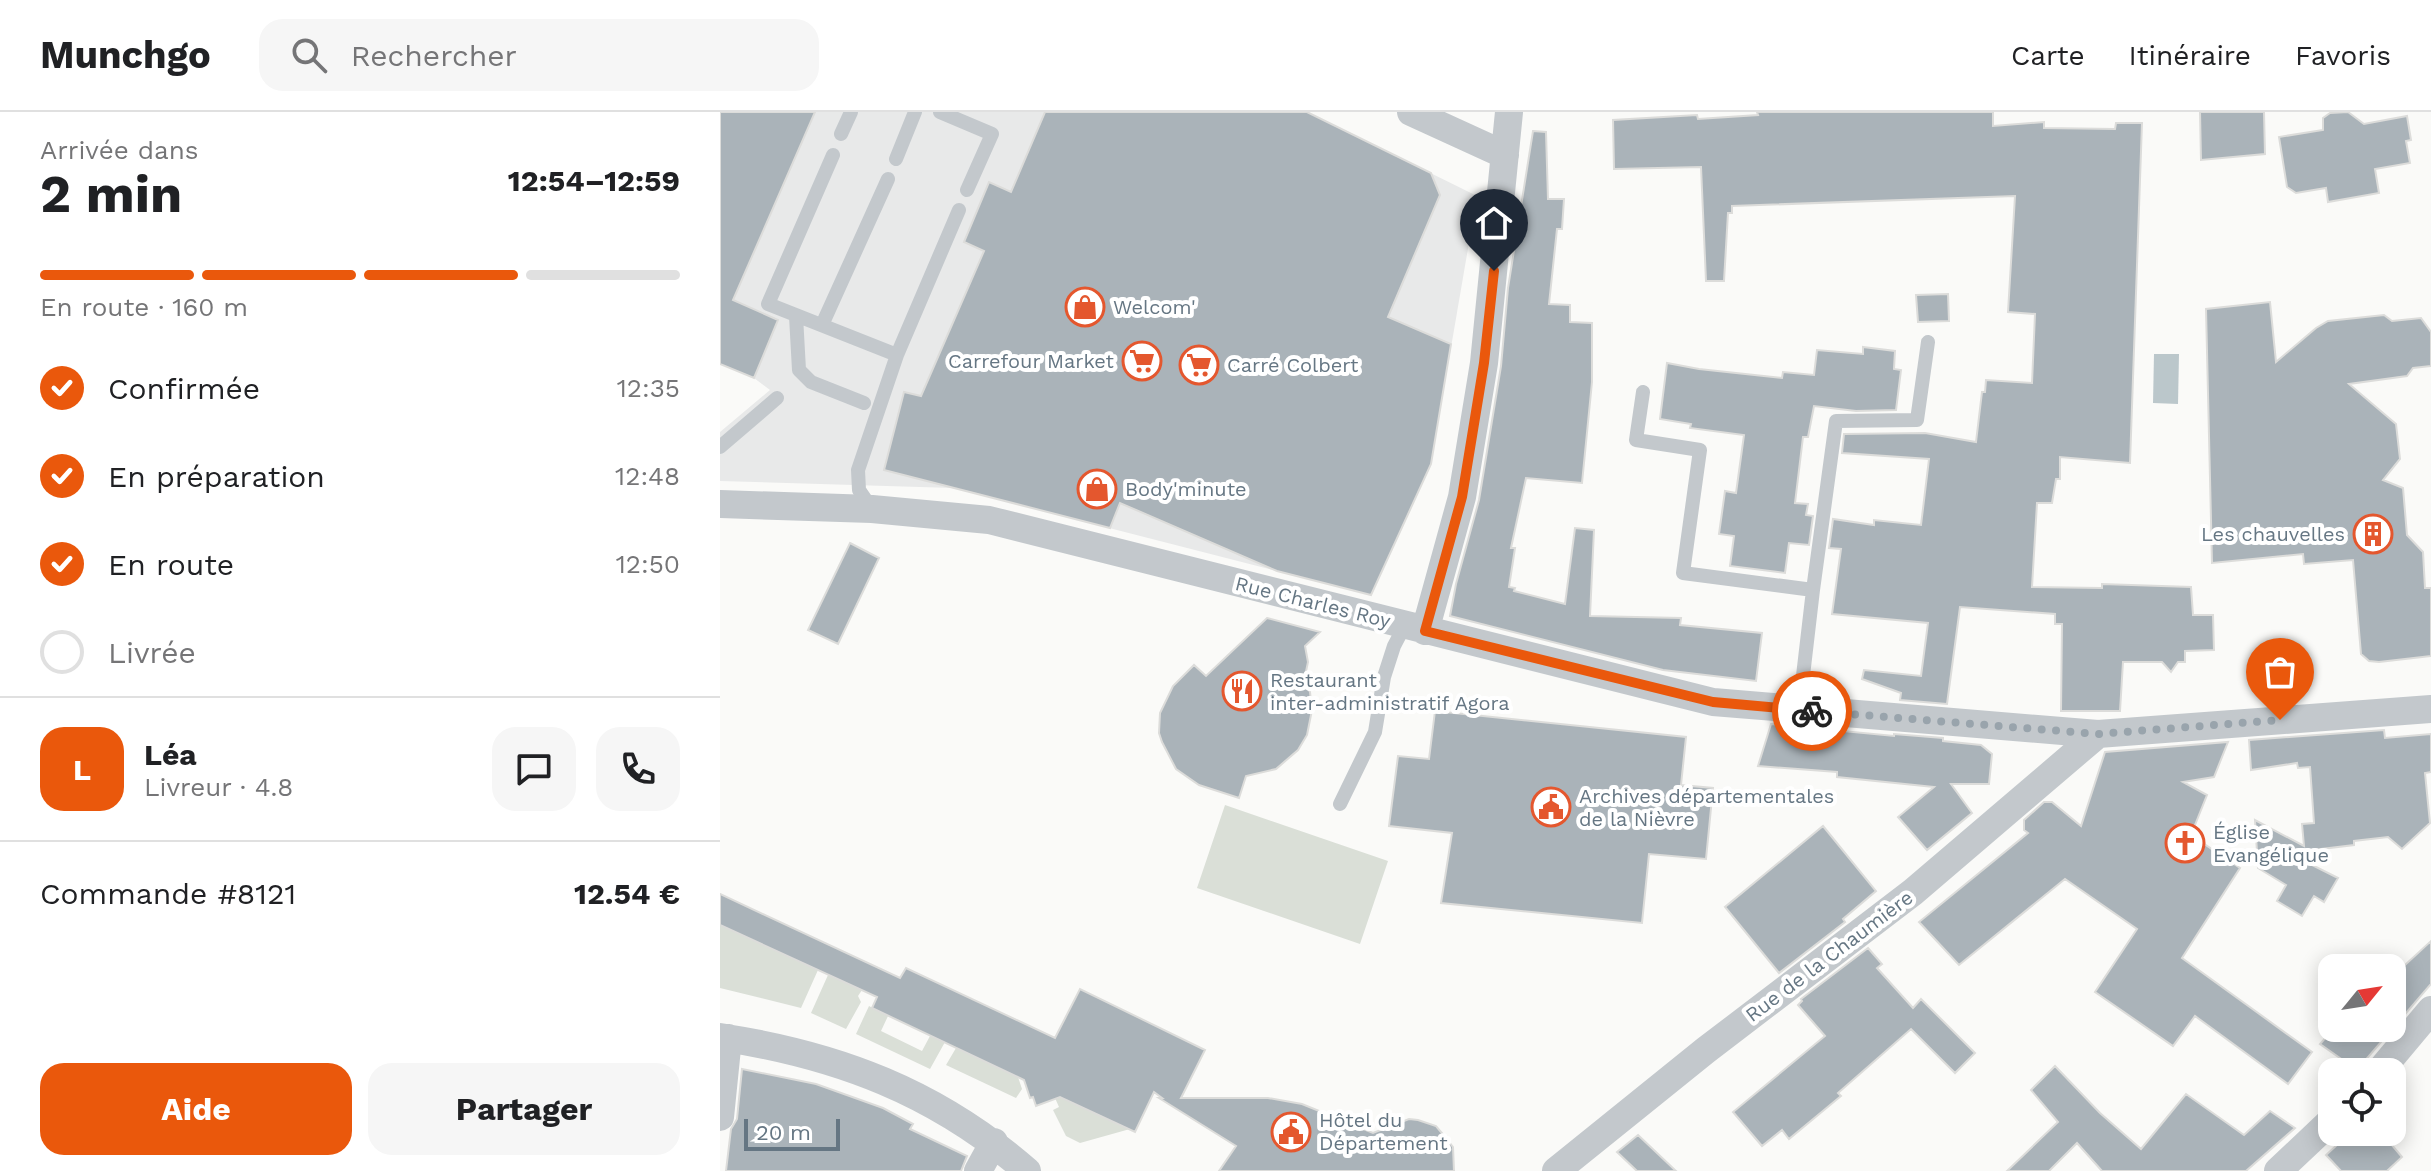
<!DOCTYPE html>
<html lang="fr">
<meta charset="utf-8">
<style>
body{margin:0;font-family:"Work Sans",sans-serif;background:#f6f6f6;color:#202124;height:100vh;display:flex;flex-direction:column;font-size:30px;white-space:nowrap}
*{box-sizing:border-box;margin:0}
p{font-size:26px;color:#757577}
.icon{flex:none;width:44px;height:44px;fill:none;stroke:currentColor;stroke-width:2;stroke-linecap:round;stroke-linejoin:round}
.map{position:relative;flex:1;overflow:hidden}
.details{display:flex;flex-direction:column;background:#fff;width:720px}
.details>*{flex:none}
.needle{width:52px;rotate:60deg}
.tools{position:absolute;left:1598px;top:842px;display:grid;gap:16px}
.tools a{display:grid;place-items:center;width:88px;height:88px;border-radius:16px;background:#fff;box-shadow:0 4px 20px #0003;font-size:40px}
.scale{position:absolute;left:24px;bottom:20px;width:96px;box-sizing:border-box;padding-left:8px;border:4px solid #657683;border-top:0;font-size:22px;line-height:28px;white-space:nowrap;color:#657683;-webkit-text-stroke:6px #fff;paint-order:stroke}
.pin{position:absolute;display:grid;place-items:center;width:68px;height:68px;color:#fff;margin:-82px -34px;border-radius:50% 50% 50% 0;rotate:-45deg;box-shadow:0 0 8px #0007}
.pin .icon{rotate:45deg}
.courier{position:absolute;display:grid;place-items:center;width:80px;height:80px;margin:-40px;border:6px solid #ea580c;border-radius:50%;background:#fff;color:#222;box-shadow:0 2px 10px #0007}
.head em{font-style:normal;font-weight:700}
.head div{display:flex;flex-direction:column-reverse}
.head{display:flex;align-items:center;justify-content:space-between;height:136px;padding:0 40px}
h1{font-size:52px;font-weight:700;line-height:60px}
.bar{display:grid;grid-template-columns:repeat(4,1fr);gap:12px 8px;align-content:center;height:96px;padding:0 40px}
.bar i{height:10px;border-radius:6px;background:#e0e0e0}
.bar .current{background:#ea580c}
.bar p{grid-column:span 4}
.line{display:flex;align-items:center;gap:20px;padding:0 40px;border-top:2px solid #e0e0e0}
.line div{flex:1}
.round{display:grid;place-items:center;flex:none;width:84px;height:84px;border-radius:24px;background:#f6f6f6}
ol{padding:0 40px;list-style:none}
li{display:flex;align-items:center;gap:24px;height:88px}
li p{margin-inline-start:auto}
li .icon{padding:8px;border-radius:50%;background:#ea580c;color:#fff;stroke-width:4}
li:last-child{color:#757577}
li i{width:44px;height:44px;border:4px solid #e0e0e0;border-radius:50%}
.button{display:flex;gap:16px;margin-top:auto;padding:16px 40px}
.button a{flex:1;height:92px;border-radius:24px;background:#ea580c;color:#fff;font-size:32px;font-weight:700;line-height:92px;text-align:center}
.button a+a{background:#f6f6f6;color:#202124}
header{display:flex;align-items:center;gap:48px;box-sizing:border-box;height:112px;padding:0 40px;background:#fff;border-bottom:2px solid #e0e0e0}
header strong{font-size:38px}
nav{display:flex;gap:44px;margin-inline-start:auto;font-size:28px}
.search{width:560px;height:72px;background:#f6f6f6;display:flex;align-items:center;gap:20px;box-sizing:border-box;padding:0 28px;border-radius:24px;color:#757577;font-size:30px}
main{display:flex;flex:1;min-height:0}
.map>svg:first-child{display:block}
.built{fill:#e8e9e9}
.green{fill:#dadfd7}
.water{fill:#bbc7cb}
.building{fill:#aab3b9;stroke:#dcdcda;stroke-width:2}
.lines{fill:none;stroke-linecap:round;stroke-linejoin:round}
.lane{stroke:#c3c8cc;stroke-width:14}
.street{stroke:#c3c8cc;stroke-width:28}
.done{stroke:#99a4ac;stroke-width:8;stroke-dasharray:0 14.4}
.route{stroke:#ea580c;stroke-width:10}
.labels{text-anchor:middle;stroke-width:8;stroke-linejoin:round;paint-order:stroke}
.poi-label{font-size:20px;fill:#657683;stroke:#fff;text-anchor:start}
.street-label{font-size:20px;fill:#657683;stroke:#fff}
</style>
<header>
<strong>Munchgo</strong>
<div class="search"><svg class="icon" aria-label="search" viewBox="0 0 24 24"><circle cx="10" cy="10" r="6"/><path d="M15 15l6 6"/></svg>Rechercher</div>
<nav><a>Carte</a><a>Itinéraire</a><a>Favoris</a></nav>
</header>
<main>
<section class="details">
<div class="head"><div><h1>2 min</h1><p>Arrivée dans</p></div><em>12:54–12:59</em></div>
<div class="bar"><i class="current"></i><i class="current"></i><i class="current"></i><i></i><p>En route · 160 m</p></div>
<ol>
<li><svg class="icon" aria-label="check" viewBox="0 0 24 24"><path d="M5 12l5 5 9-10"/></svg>Confirmée<p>12:35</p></li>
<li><svg class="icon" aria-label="check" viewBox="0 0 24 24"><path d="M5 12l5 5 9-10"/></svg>En préparation<p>12:48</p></li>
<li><svg class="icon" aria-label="check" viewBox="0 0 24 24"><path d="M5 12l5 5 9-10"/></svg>En route<p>12:50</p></li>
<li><i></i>Livrée</li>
</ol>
<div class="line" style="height:144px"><b class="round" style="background:#ea580c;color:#fff">L</b><div><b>Léa</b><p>Livreur · 4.8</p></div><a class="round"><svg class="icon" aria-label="chat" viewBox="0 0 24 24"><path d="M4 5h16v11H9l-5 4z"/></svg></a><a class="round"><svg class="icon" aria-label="phone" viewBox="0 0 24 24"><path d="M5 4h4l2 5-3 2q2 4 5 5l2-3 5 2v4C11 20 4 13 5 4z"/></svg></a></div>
<div class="line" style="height:104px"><div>Commande #8121</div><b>12.54 €</b></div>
<div class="button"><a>Aide</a><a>Partager</a></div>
</section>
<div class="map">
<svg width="1711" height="1059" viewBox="0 0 1711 1059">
<rect width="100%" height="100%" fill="#fafaf8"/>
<!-- built -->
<path class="built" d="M 0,0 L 587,0 L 757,84 L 711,352 L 651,483 L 233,376 L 0,369 L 0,320 L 50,278 L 34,266 L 0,252 Z"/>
<!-- green -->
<path class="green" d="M 505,693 L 668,749 L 640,832 L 477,776 Z
M 0,813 L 98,858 L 81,896 L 0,876 Z
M 108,863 L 142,878 L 138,884 L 141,890 L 126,917 L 91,901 Z
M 149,894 L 168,904 L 161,919 L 202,939 L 210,924 L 225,930 L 210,957 L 136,922 Z
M 236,936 L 298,965 L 302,977 L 296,986 L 226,953 Z
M 337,983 L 410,1017 L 360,1031 L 346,1024 L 333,998 L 339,995 L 335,986 Z"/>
<!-- water -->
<path class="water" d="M 1434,242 L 1459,242 L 1458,292 L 1433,291 Z"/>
<!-- building -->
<path class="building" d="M 0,0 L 95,0 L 13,188 L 58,208 L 34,266 L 0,252 Z
M 325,0 L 587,0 L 711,61 L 720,83 L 668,205 L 731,232 L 711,352 L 651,483 L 557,459 L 400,391 L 390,416 L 164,358 L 184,280 L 201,284 L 264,139 L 244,130 L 269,70 L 291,80 Z
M 1037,0 L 1273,0 L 1273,14 L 1324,10 L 1324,16 L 1395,17 L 1396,11 L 1422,11 L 1410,351 L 1340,345 L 1340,367 L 1336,367 L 1332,391 L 1317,391 L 1312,475 L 1382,476 L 1382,472 L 1471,475 L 1473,503 L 1493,503 L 1494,538 L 1465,539 L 1465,550 L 1458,550 L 1451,560 L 1442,550 L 1403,550 L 1400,599 L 1341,599 L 1342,512 L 1335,512 L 1335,502 L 1240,495 L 1227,592 L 1180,588 L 1181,581 L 1142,567 L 1144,558 L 1201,564 L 1208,511 L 1112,502 L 1121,437 L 1109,436 L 1113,407 L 1154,413 L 1154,408 L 1201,413 L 1209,347 L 1122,341 L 1124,322 L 1205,321 L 1256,330 L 1262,280 L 1265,280 L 1266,268 L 1312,271 L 1315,202 L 1288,200 L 1295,84 L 1012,94 L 1012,101 L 1008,101 L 1004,169 L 986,169 L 981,55 L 894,57 L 893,8 L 977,3 L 978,7 L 1038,3 Z
M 1480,0 L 1544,0 L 1545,42 L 1481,48 Z
M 1628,0 L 1644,12 L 1687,4 L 1691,28 L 1686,29 L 1690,51 L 1655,57 L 1659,81 L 1608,90 L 1606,76 L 1576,81 L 1567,75 L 1559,25 L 1603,18 L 1603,6 L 1610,1 Z
M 813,19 L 826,20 L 828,87 L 844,87 L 842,117 L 837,117 L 829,192 L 850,193 L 850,210 L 872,211 L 872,270 L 862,371 L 806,366 L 791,436 L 795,436 L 789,475 L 795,476 L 794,479 L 845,492 L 855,416 L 874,418 L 870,504 L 961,506 L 960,513 L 1042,521 L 1036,569 L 943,558 L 730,504 L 736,472 L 759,388 L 781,254 L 788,176 Z
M 1228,182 L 1229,209 L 1198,210 L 1196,183 Z
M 1550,190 L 1556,250 L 1596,216 L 1608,209 L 1664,203 L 1672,209 L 1701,206 L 1711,220 L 1711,254 L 1693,256 L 1687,264 L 1629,272 L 1676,312 L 1680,347 L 1663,368 L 1683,376 L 1687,423 L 1703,440 L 1705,476 L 1711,476 L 1711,544 L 1659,550 L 1649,549 L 1641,542 L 1633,448 L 1584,452 L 1583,442 L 1492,451 L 1486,197 Z
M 1143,235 L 1175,239 L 1174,257 L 1181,258 L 1176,298 L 1136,299 L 1094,294 L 1088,325 L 1083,325 L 1075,391 L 1088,392 L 1086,403 L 1093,404 L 1089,433 L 1069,431 L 1065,461 L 1010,454 L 1014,424 L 999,422 L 1005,379 L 1016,381 L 1024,323 L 970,316 L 971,312 L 940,307 L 947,251 L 979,257 L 1062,266 L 1063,260 L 1094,263 L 1097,238 L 1143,242 Z
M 130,431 L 159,446 L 118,532 L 88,518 Z
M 547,506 L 600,520 L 585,534 L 588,550 L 584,569 L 590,580 L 592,598 L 587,623 L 578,638 L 556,657 L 526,664 L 519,686 L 479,673 L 456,657 L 442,630 L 439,621 L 440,601 L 453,574 L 474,553 L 486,564 Z
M 715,599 L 966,625 L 961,673 L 993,676 L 986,747 L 929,742 L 922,811 L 721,791 L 732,721 L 669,714 L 678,644 L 709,647 Z
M 1051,612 L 1174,624 L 1174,622 L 1223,626 L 1223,629 L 1261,633 L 1272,642 L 1269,672 L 1231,672 L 1252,701 L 1207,738 L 1178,705 L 1214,675 L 1117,665 L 1117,660 L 1038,654 Z
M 1664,618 L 1665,626 L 1711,622 L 1711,660 L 1705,661 L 1710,711 L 1682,737 L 1668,725 L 1634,729 L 1634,733 L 1568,741 L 1618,766 L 1604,790 L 1594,784 L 1582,804 L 1557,789 L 1566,773 L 1538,756 L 1535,708 L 1584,734 L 1582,712 L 1594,711 L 1590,655 L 1578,656 L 1577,651 L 1531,658 L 1529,628 Z
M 1508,630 L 1494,665 L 1463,670 L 1487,683 L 1471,723 L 1520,756 L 1462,846 L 1592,940 L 1568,972 L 1475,904 L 1453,934 L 1375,880 L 1417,817 L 1345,767 L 1239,853 L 1199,810 L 1308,721 L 1304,718 L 1304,708 L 1324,690 L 1332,690 L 1361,714 L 1385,640 Z
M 1103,714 L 1156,779 L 1123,807 L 1125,810 L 1059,861 L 1005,795 Z
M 0,782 L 180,866 L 186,856 L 335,926 L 360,877 L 485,938 L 461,986 L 548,986 L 582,992 L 653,1021 L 689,1007 L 698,1008 L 716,1014 L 726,1026 L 733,1035 L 734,1059 L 499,1059 L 516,1034 L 439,986 L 442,986 L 434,980 L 415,1020 L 340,985 L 316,994 L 313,985 L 310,986 L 304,968 L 152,896 L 157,885 L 0,813 Z
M 1711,829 L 1711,872 L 1637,958 L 1600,932 L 1614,916 L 1672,916 L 1672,865 Z
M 1148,836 L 1162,852 L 1157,856 L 1193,896 L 1201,887 L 1255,941 L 1235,961 L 1191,917 L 1118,981 L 1121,984 L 1069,1027 L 1062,1018 L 1042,1034 L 1013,1000 L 1105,924 L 1078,893 L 1082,889 L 1081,887 Z
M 1335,954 L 1380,1001 L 1421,1037 L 1466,982 L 1524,1023 L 1550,999 L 1575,1016 L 1526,1059 L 1382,1059 L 1357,1031 L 1329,1059 L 1287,1059 L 1338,1010 L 1311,978 Z
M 22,957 L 96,972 L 163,996 L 193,1012 L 190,1017 L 247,1044 L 241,1059 L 6,1059 L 11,1017 L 17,1007 Z
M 1631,1020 L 1661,1020 L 1682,1045 L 1667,1059 L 1621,1059 L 1606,1043 Z
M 918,1023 L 956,1059 L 917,1059 L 897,1040 Z"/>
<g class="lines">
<!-- lane -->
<path class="lane" d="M 220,0 L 272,22 L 247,78
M 121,22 L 131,0
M 113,43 L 48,192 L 177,243 L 239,98
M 176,47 L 195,0
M 76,204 L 79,258 L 91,270 L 144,291
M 102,213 L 168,67
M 923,280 L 916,328 L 980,338 L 963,461 L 1093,478 L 1079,598
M 0,335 L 57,286
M 152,397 L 139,378 L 138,358 L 177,243
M 1093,478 L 1116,309 L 1197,308 L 1208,230
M 620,692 L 655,620 L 664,565 L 674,534 L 685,513"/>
<!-- street -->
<path class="street" d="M 691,0 L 785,43
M 0,392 L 152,397 L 269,408 L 993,590 L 1378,622 L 1711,597
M 705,519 L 742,385 L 764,251 L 789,0
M 0,925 C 118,943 216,980 307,1059
M 1659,960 L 1711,898
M 0,1005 L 8,926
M 258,1059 L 274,1030
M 836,1059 L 986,938 L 1193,780 L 1378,622
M 1558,1059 L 1612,1008"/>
</g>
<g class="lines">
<!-- done -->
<path class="done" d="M 1092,599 L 1378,622 L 1560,608"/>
<!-- route -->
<path class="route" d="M 774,159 L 764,251 L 742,385 L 705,519 L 993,590 L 1092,599"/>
</g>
<!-- icons -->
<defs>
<symbol id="shop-ring" viewBox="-11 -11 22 22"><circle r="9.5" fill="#fff" stroke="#e4572e" stroke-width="1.5"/><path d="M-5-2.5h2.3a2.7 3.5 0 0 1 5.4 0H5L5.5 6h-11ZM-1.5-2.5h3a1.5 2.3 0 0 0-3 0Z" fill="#e4572e"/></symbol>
<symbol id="supermarket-ring" viewBox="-11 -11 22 22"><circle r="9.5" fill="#fff" stroke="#e4572e" stroke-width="1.5"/><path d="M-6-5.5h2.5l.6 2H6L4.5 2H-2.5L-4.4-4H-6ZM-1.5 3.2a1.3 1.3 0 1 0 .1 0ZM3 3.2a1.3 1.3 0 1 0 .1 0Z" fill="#e4572e"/></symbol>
<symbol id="building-ring" viewBox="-11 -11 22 22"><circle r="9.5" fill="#fff" stroke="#e4572e" stroke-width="1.5"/><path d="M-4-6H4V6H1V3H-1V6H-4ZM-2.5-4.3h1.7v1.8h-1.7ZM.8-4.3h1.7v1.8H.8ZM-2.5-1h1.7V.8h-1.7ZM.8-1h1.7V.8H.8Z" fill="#e4572e"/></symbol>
<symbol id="restaurant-ring" viewBox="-11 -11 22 22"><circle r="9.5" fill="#fff" stroke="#e4572e" stroke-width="1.5"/><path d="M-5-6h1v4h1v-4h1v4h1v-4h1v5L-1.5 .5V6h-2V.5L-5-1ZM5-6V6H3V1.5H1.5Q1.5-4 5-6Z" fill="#e4572e"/></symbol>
<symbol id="civic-ring" viewBox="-11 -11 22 22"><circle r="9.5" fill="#fff" stroke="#e4572e" stroke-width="1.5"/><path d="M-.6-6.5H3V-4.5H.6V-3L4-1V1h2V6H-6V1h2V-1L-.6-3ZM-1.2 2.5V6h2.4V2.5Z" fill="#e4572e"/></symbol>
<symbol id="church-ring" viewBox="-11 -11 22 22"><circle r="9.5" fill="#fff" stroke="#e4572e" stroke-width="1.5"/><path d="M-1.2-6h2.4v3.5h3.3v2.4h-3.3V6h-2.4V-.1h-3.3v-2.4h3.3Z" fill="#e4572e"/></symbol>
</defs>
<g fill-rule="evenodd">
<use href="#shop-ring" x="343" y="173" width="44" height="44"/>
<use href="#supermarket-ring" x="400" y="227" width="44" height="44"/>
<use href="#supermarket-ring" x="457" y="231" width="44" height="44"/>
<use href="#shop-ring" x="355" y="355" width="44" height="44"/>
<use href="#building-ring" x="1631" y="400" width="44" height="44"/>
<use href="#restaurant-ring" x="500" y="557" width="44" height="44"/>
<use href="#civic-ring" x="809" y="673" width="44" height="44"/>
<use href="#church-ring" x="1443" y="709" width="44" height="44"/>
<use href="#civic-ring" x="549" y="998" width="44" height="44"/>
</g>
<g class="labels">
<!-- poi labels -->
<g class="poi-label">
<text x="393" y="202">Welcom'</text>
<text x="394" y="256" text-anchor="end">Carrefour Market</text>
<text x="507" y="260">Carré Colbert</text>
<text x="405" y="384">Body'minute</text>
<text x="1625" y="429" text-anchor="end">Les chauvelles</text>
<text x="550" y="575">Restaurant<tspan x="550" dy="23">inter-administratif Agora</tspan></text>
<text x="859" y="691">Archives départementales<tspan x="859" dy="23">de la Nièvre</tspan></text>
<text x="1493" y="727">Église<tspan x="1493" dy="23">Evangélique</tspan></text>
<text x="599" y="1015">Hôtel du<tspan x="599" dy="23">Département</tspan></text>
</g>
<!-- street labels -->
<g class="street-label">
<text transform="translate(593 490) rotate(14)" y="7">Rue Charles Roy</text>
<text transform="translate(1109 844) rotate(-37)" y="7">Rue de la Chaumière</text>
</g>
</g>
</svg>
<div class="tools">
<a><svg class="needle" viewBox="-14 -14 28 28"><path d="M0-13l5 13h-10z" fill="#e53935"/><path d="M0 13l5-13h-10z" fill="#757577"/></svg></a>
<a><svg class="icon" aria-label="locate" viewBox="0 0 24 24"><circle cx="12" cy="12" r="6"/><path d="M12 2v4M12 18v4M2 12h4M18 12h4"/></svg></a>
</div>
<div class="scale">20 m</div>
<div class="pin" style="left:1560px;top:608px;background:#ea580c"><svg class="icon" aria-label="bag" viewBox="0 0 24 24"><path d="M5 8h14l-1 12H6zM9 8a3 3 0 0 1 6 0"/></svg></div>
<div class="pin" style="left:774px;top:159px;background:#1f2937"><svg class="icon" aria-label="home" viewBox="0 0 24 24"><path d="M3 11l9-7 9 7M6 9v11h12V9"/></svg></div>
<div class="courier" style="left:1092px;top:599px"><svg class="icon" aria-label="bike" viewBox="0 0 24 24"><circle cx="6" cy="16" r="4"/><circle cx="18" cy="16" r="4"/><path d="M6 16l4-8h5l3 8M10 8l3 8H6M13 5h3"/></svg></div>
</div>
</main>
